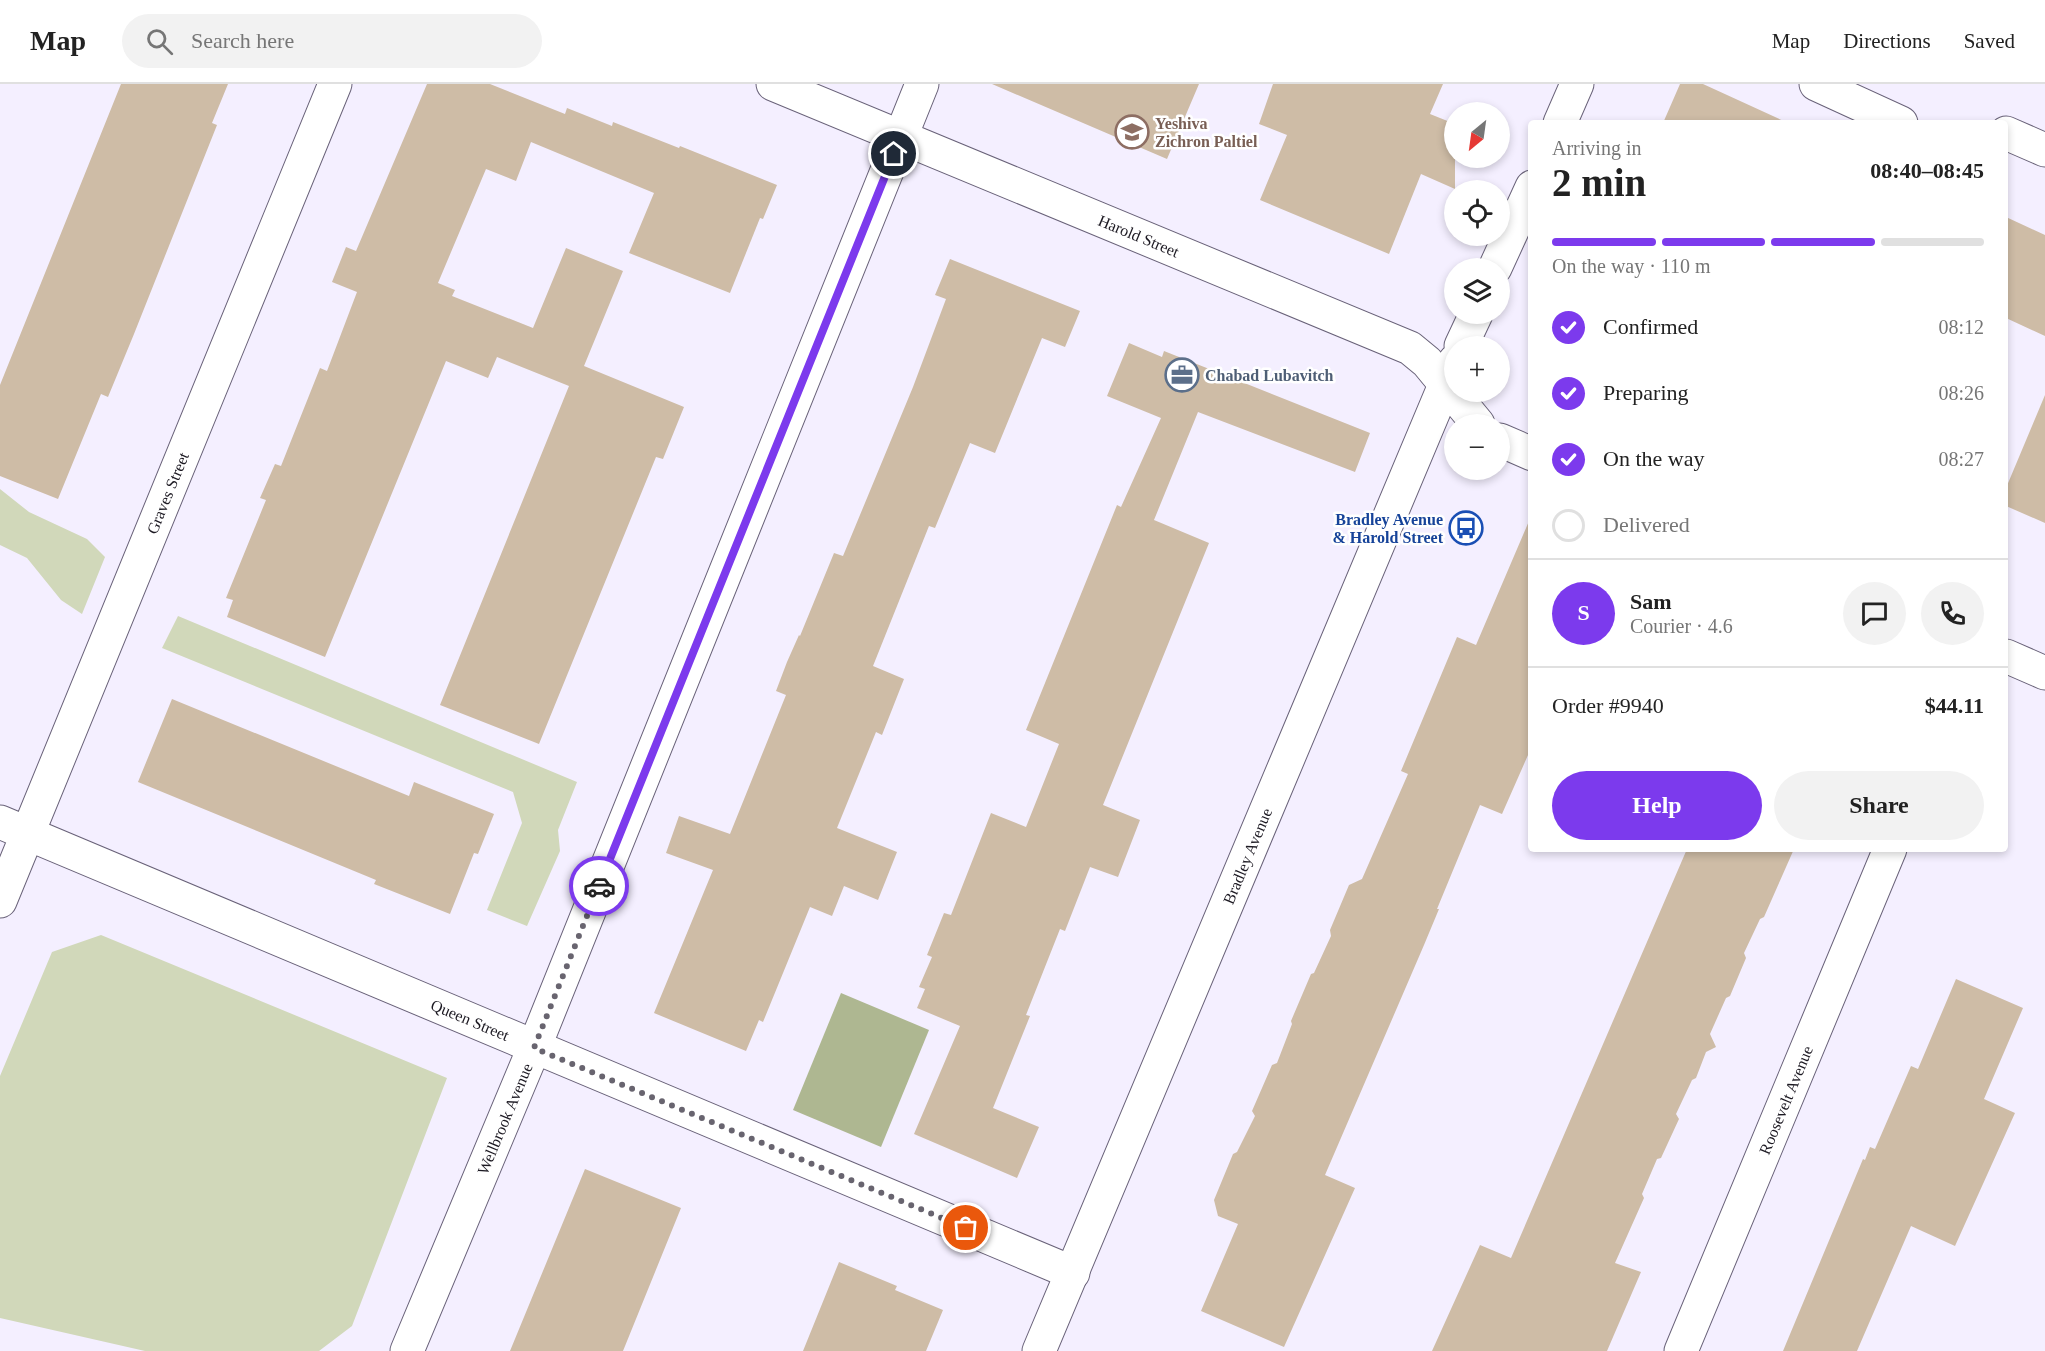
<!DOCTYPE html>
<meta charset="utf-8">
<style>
body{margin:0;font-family:"Times New Roman",serif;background:#f2f2f2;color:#222;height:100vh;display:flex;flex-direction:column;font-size:22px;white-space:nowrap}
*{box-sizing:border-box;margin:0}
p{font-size:20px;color:#767676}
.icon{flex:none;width:33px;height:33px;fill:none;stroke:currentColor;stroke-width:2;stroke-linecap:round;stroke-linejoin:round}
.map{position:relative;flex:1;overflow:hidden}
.details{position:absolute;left:1528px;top:36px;width:480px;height:732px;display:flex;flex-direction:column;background:#fff;border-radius:6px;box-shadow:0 3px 9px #0003}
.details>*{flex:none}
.needle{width:39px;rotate:209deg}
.controls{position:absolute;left:1444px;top:18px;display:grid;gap:12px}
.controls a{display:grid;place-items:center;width:66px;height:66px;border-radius:50%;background:#fff;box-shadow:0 3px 9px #0003;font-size:30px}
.pin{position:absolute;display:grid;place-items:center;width:51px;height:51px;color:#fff;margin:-26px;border:3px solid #fff;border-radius:50%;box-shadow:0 2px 6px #0007}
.courier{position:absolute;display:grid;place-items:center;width:60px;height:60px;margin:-30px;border:4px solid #7c3aed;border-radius:50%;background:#fff;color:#222;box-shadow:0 2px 8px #0007}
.headline em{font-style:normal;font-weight:600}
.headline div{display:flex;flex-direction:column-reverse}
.headline{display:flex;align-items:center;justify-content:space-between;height:102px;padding:0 24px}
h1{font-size:39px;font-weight:600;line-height:45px}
.bar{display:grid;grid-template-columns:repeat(4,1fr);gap:9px 6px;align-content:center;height:72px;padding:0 24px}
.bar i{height:8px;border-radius:4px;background:#e0e0e0}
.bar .active{background:#7c3aed}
.bar p{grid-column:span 4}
.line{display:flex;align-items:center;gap:15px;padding:0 24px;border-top:2px solid #e0e0e0}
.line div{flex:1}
.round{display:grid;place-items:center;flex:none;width:63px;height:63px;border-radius:32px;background:#f2f2f2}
ol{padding:0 24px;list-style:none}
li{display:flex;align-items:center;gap:18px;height:66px}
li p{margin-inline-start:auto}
li .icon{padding:6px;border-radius:50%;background:#7c3aed;color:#fff;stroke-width:4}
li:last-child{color:#767676}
li i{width:33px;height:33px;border:3px solid #e0e0e0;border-radius:50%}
.button{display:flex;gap:12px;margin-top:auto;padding:12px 24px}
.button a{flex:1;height:69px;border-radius:36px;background:#7c3aed;color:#fff;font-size:24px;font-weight:600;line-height:69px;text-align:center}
.button a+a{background:#f2f2f2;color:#222}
header{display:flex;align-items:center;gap:36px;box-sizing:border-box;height:84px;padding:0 30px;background:#fff;border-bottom:2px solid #e0e0e0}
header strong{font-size:28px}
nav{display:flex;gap:33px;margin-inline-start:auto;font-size:21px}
.search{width:420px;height:54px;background:#f2f2f2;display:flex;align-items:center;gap:15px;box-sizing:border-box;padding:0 21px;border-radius:33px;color:#767676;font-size:22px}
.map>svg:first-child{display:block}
.green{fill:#d1d8ba}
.forest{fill:#aeb791}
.building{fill:#cebca6}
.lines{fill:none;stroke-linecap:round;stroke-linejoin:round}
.minor-casing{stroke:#696279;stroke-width:35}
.minor{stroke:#fff;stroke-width:33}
.done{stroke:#68646f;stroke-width:6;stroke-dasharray:0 10.8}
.route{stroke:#7c3aed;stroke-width:8}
.labels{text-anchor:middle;stroke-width:5;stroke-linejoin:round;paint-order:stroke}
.education-label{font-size:16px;font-weight:bold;fill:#785e54;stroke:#fff;text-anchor:start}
.street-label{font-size:16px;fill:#1c1922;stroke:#fff}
.service-label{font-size:16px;font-weight:bold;fill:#4e5e75;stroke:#fff;text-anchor:start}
.transit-label{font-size:16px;font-weight:bold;fill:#164399;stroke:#fff;text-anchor:end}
</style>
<header>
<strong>Map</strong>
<div class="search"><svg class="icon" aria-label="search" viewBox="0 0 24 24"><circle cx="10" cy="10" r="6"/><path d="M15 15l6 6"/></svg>Search here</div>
<nav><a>Map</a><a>Directions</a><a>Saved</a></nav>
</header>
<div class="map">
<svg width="2045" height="1267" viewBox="0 0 2045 1267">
<rect width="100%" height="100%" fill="#f4efff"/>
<!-- green -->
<path class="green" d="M 0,405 L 29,428 L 87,455 L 105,473 L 82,530 L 61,516 L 27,474 L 0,461 Z
M 178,532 L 577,698 L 558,746 L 560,767 L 527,842 L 487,826 L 522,739 L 513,708 L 162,564 Z
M 101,851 L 447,994 L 352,1242 L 319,1267 L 145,1267 L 0,1234 L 0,992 L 52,868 Z"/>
<!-- forest -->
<path class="forest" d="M 841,909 L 929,946 L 881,1063 L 793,1026 Z"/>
<!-- building -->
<path class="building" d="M 121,0 L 228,0 L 212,39 L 217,41 L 134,250 L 108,313 L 101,310 L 58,415 L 0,392 L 0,301 Z
M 427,0 L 490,0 L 565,30 L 567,24 L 612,42 L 613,38 L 679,64 L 680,62 L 777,101 L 763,135 L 760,134 L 730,209 L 629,169 L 654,109 L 531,58 L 516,97 L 486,85 L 438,199 L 455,206 L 452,212 L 533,244 L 566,164 L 623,187 L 584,282 L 684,323 L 663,375 L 656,373 L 539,660 L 440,621 L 569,302 L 497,273 L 488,294 L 446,277 L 325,573 L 227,533 L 233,516 L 226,514 L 266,416 L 260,414 L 275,380 L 281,382 L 320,284 L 327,287 L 357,208 L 332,198 L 346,163 L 356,167 Z
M 992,0 L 1199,0 L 1167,75 Z
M 1273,0 L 1443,0 L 1430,30 L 1455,40 L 1455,105 L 1421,90 L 1389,170 L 1260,116 L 1287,51 L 1259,40 Z
M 1680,0 L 1703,0 L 1788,39 L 1663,39 Z
M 2006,133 L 2045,151 L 2045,252 L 2006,234 Z
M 950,175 L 1080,227 L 1065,263 L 1042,254 L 995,369 L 970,359 L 935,444 L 929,442 L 873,582 L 904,595 L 882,651 L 876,648 L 837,744 L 897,768 L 878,816 L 844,802 L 832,832 L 810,823 L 763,938 L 759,936 L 746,967 L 654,929 L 713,786 L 666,769 L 679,732 L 730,750 L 786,611 L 776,607 L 787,578 L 799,551 L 800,552 L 834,469 L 843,472 L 913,303 L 946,215 L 935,211 Z
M 1129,259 L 1162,273 L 1164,267 L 1370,349 L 1355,388 L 1198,328 L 1154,436 L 1209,459 L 1103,721 L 1140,736 L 1118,793 L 1090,783 L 1065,847 L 1060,845 L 1026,931 L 1030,932 L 993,1024 L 1039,1043 L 1017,1094 L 914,1050 L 960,942 L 917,924 L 925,905 L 919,903 L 932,873 L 927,871 L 944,829 L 951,831 L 991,729 L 1026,743 L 1059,660 L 1026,646 L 1117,421 L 1121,423 L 1161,334 L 1107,312 Z
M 2045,311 L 2045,439 L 2006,422 L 2006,404 Z
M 1532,430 L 1532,662 L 1502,730 L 1480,721 L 1437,825 L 1439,825 L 1424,861 L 1325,1091 L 1355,1104 L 1284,1263 L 1201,1227 L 1238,1140 L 1218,1132 L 1214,1116 L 1233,1070 L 1237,1068 L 1255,1032 L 1252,1027 L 1272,981 L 1277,979 L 1292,940 L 1291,937 L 1311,890 L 1314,889 L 1331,852 L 1330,846 L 1349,801 L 1362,795 L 1408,690 L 1401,687 L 1457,553 L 1476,561 Z
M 172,615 L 409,712 L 414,698 L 494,730 L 478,770 L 474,769 L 450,830 L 374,800 L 376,796 L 138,698 Z
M 1687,765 L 1794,765 L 1764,833 L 1760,835 L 1744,869 L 1746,874 L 1730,912 L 1726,914 L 1710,950 L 1716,963 L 1706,968 L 1696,994 L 1692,996 L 1676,1030 L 1679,1035 L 1661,1074 L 1657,1075 L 1642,1110 L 1644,1114 L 1615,1179 L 1641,1188 L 1607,1267 L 1432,1267 L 1480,1161 L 1511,1174 Z
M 1956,895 L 2023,924 L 1984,1015 L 2015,1029 L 1955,1162 L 1911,1142 L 1857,1267 L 1783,1267 L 1863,1075 L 1865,1076 L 1870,1063 L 1875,1065 L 1911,982 L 1918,985 Z
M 585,1085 L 681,1124 L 623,1267 L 510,1267 Z
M 839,1178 L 897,1202 L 895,1206 L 943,1226 L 926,1267 L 803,1267 Z"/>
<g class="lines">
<defs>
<g id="minor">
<path id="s1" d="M 773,0 L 1410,264 L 1427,278 L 1478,340"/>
<path d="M 1816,0 L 1901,39"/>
<path d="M 1560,39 L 1577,0"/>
<path d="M 2006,49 L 2045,66"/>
<path d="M 1495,184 L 1532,103"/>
<path d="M 1461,262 L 1476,230"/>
<path d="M 1500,356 L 1532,370"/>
<path d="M 2006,572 L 2045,589"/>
<path id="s2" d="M 0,738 L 1073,1189"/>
<path id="s3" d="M 0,817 L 335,0"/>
<path id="s4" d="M 407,1267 L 534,964 L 922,0"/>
<path id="s5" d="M 1039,1267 L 1455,277"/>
<path id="s6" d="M 1681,1267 L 1890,765"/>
</g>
</defs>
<!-- minor casing -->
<use href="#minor" class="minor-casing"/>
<!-- minor -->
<use href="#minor" class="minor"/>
</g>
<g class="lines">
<!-- done -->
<path class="done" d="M 599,802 L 534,964 L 966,1144"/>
<!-- route -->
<path class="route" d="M 599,802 L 894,70"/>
</g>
<!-- icons -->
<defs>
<symbol id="school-ring" viewBox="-11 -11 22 22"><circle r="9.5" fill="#fff" stroke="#8d6e63" stroke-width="1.5"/><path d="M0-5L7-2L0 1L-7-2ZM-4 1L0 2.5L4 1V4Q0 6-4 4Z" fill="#8d6e63"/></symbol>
<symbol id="office-ring" viewBox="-11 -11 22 22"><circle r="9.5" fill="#fff" stroke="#5c6f8a" stroke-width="1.5"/><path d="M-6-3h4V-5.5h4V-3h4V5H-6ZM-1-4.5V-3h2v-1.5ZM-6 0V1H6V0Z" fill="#5c6f8a"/></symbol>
<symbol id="bus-ring" viewBox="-11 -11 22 22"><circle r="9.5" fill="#fff" stroke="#1a4fb4" stroke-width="1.5"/><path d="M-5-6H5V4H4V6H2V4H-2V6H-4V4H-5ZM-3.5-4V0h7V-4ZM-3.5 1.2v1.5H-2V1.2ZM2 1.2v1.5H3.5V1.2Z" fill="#1a4fb4"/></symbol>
</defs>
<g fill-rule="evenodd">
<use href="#school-ring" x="1113" y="29" width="38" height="38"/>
<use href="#office-ring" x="1163" y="272" width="38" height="38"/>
<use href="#bus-ring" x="1447" y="425" width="38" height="38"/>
</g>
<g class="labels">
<!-- education labels -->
<g class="education-label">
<text x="1155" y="45">Yeshiva<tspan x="1155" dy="18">Zichron Paltiel</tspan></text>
</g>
<!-- street labels -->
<g class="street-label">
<text dy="6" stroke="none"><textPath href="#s1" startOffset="396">Harold Street</textPath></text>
<text dy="6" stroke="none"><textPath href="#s3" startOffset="441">Graves Street</textPath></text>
<text dy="6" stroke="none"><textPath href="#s5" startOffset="537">Bradley Avenue</textPath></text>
<text dy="6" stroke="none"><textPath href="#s2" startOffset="510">Queen Street</textPath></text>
<text dy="6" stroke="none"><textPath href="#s6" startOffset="272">Roosevelt Avenue</textPath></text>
<text dy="6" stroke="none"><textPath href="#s4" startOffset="252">Wellbrook Avenue</textPath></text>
</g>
<!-- service labels -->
<g class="service-label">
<text x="1205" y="297">Chabad Lubavitch</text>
</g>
<!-- transit labels -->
<g class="transit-label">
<text x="1443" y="441">Bradley Avenue<tspan x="1443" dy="18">&amp; Harold Street</tspan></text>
</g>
</g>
</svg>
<div class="controls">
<a><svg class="needle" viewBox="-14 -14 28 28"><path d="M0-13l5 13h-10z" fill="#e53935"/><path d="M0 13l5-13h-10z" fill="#767676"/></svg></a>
<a><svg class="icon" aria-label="locate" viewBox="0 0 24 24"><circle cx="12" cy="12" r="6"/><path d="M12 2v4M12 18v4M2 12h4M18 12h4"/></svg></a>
<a><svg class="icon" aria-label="layers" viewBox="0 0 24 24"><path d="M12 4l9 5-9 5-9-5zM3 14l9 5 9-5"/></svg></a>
<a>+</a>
<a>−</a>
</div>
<div class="pin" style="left:966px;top:1144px;background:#ea580c"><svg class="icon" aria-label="bag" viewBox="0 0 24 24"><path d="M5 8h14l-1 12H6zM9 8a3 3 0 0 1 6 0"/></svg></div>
<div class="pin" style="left:894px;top:70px;background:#1f2937"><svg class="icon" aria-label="home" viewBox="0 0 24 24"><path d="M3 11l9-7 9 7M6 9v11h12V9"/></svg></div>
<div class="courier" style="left:599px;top:802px"><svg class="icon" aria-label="car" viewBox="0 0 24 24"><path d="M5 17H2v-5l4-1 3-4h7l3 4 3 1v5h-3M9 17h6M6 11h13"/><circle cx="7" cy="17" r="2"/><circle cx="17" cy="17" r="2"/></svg></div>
<section class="details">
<div class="headline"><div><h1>2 min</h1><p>Arriving in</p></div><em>08:40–08:45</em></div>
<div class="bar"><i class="active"></i><i class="active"></i><i class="active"></i><i></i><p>On the way · 110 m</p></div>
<ol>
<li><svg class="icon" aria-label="check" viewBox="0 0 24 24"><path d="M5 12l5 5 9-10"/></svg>Confirmed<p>08:12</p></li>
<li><svg class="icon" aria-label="check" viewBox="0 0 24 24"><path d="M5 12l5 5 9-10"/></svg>Preparing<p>08:26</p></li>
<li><svg class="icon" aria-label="check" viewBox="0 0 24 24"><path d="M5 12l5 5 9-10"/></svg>On the way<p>08:27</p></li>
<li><i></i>Delivered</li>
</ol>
<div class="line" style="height:108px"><b class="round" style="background:#7c3aed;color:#fff">S</b><div><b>Sam</b><p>Courier · 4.6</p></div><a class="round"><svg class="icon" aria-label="chat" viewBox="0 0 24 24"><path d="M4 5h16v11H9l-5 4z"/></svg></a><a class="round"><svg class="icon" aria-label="phone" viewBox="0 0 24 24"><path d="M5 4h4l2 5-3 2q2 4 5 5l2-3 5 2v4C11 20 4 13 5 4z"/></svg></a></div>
<div class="line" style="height:78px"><div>Order #9940</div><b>$44.11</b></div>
<div class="button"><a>Help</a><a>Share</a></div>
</section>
</div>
